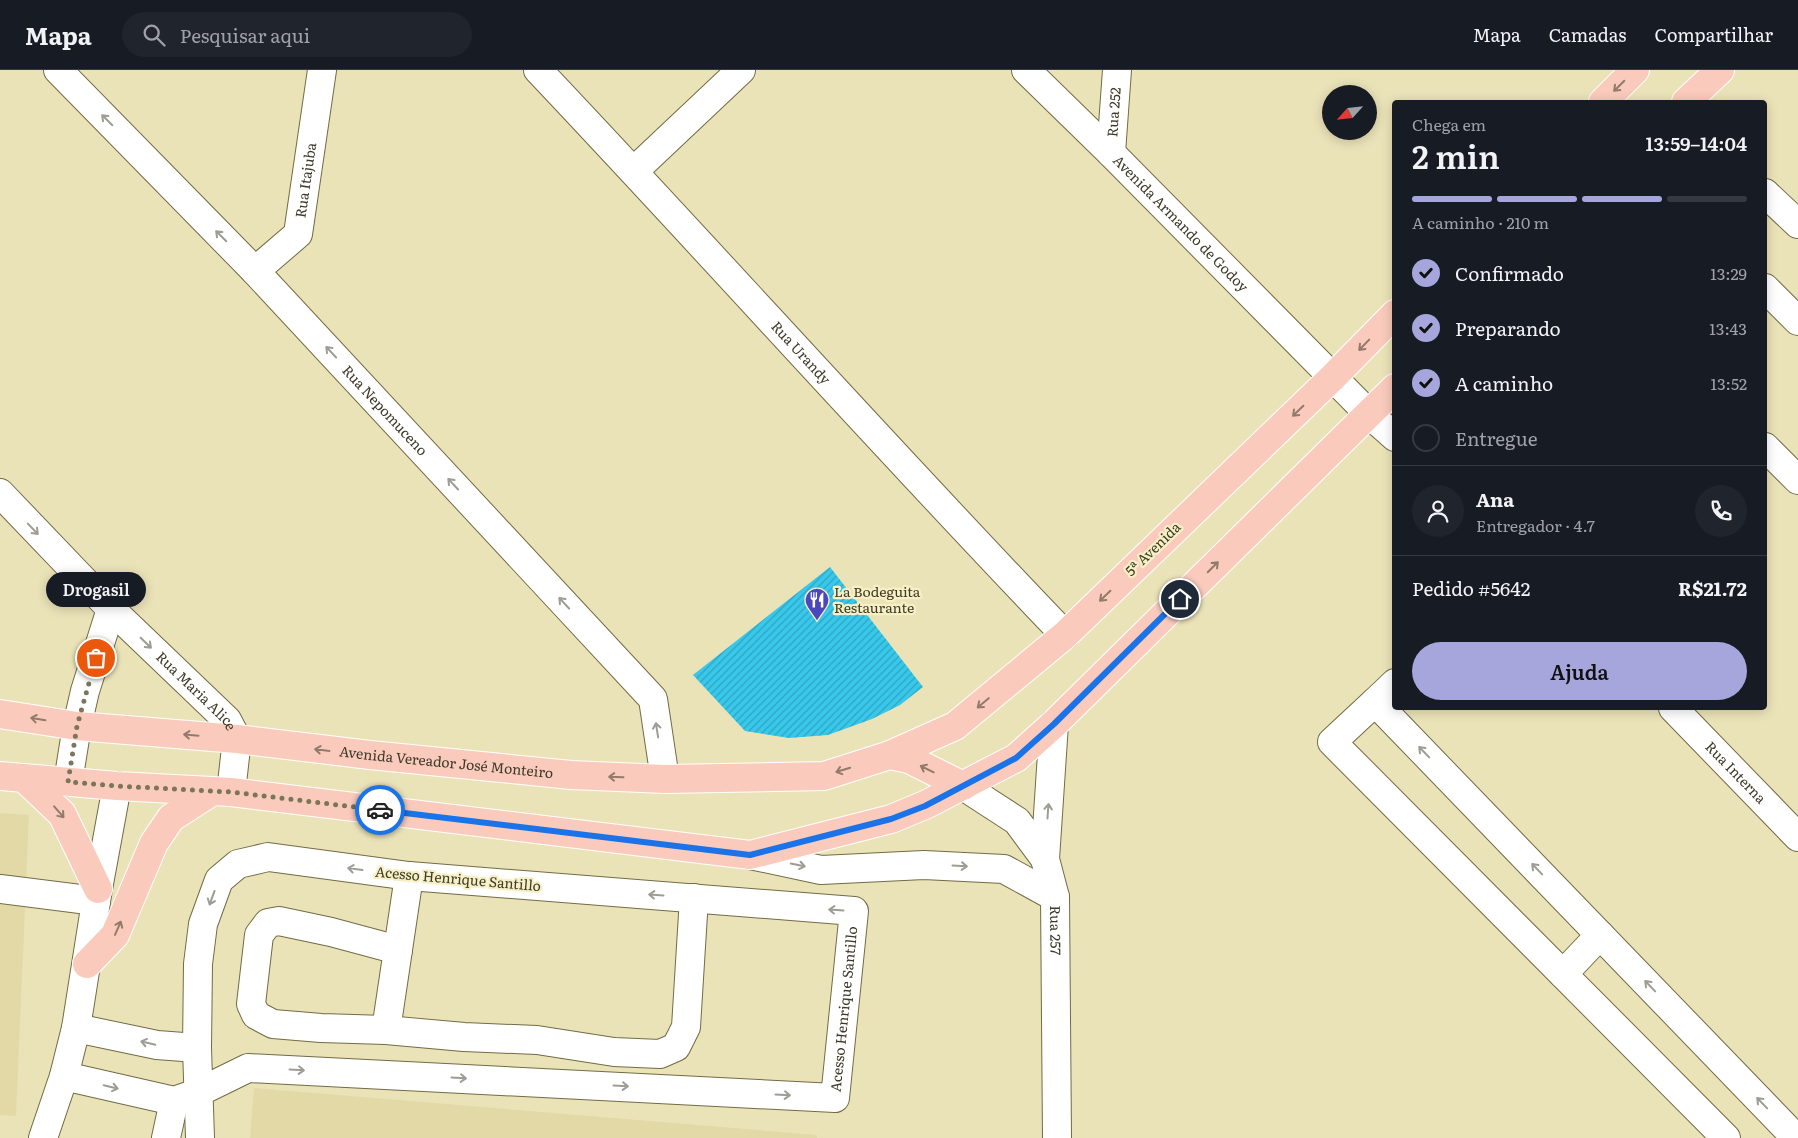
<!DOCTYPE html>
<html lang="pt">
<meta charset="utf-8">
<style>
body{margin:0;font-family:Literata,serif;background:#20242c;color:#f1f3f6;height:100vh;display:flex;flex-direction:column;font-size:19px;white-space:nowrap}
*{box-sizing:border-box;margin:0}
p{font-size:16px;color:#9ea1a6}
.icon{flex:none;width:28px;height:28px;fill:none;stroke:currentColor;stroke-width:2;stroke-linecap:round;stroke-linejoin:round}
.map{position:relative;flex:1;overflow:hidden}
.panel{position:absolute;left:1392px;top:30px;width:375px;height:610px;display:flex;flex-direction:column;background:#171b24;border-radius:5px;box-shadow:0 2px 12px #0003}
.panel>*{flex:none}
.needle{width:32px;rotate:243deg}
.tools{position:absolute;left:1322px;top:15px;display:grid;gap:10px}
.tools a{display:grid;place-items:center;width:55px;height:55px;border-radius:50%;background:#171b24;box-shadow:0 2px 12px #0003;font-size:25px}
.pin{position:absolute;display:grid;place-items:center;width:42px;height:42px;color:#fff;margin:-21px;border:2px solid #fff;border-radius:50%;box-shadow:0 1px 5px #0007}
.courier{position:absolute;display:grid;place-items:center;width:50px;height:50px;margin:-25px;border:4px solid #1a73e8;border-radius:50%;background:#fff;color:#222;box-shadow:0 1px 6px #0007}
.bubble{position:absolute;height:35px;border-radius:18px;background:#171b24;box-shadow:0 2px 12px #0003;font-size:16px;font-weight:600;line-height:35px;text-align:center}
.headline em{font-style:normal;font-weight:600}
.headline div{display:flex;flex-direction:column-reverse}
.headline{display:flex;align-items:center;justify-content:space-between;height:85px;padding:0 20px}
h1{font-size:32px;font-weight:600;line-height:38px}
.bar{display:grid;grid-template-columns:repeat(4,1fr);gap:8px 5px;align-content:center;height:60px;padding:0 20px}
.bar i{height:6px;border-radius:4px;background:#363941}
.bar .on{background:#a6a6dc}
.bar p{grid-column:span 4}
.line{display:flex;align-items:center;gap:12px;padding:0 20px;border-top:1px solid #363941}
.line div{flex:1}
.round{display:grid;place-items:center;flex:none;width:52px;height:52px;border-radius:26px;background:#20242c}
ol{padding:0 20px;list-style:none}
li{display:flex;align-items:center;gap:15px;height:55px}
li p{margin-inline-start:auto}
li .icon{padding:5px;border-radius:50%;background:#a6a6dc;color:#111;stroke-width:4}
li:last-child{color:#9ea1a6}
li i{width:28px;height:28px;border:2px solid #363941;border-radius:50%}
.action{display:flex;gap:10px;margin-top:auto;padding:10px 20px}
.action a{flex:1;height:58px;border-radius:30px;background:#a6a6dc;color:#111;font-size:20px;font-weight:600;line-height:58px;text-align:center}
header{display:flex;align-items:center;gap:30px;box-sizing:border-box;height:70px;padding:0 25px;background:#171b24;border-bottom:1px solid #363941}
header strong{font-size:24px}
nav{display:flex;gap:28px;margin-inline-start:auto;font-size:18px}
.search{width:350px;height:45px;background:#20242c;display:flex;align-items:center;gap:12px;box-sizing:border-box;padding:0 18px;border-radius:28px;color:#9ea1a6;font-size:19px}
.map>svg:first-child{display:block}
.built{fill:#e2d9a7}
.building{fill:url(#building-hatch)}
.lines{fill:none;stroke-linecap:round;stroke-linejoin:round}
.minor-casing{stroke:#726b44;stroke-width:30}
.major-casing{stroke:#fff;stroke-width:30}
.minor{stroke:#fff;stroke-width:28}
.major{stroke:#facbbc;stroke-width:28}
.oneway{stroke:#927b6b}
.oneway2{stroke:#9e9c94}
.done{stroke:#7a755b;stroke-width:5;stroke-dasharray:0 9}
.route{stroke:#1a73e8;stroke-width:6}
.labels{text-anchor:middle;stroke-width:4.5;stroke-linejoin:round;paint-order:stroke}
.street-label{font-size:14px;fill:#3d3a29;stroke:#f8f0c5}
.poi-label{font-size:14px;fill:#3d3a29;stroke:#f8f0c5;text-anchor:start}
</style>
<header>
<strong>Mapa</strong>
<div class="search"><svg class="icon" aria-label="search" viewBox="0 0 24 24"><circle cx="10" cy="10" r="6"/><path d="M15 15l6 6"/></svg>Pesquisar aqui</div>
<nav><a>Mapa</a><a>Camadas</a><a>Compartilhar</a></nav>
</header>
<div class="map">
<svg width="1798" height="1068" viewBox="0 0 1798 1068">
<defs>
<pattern id="building-hatch" width="6" height="6" patternUnits="userSpaceOnUse" patternTransform="scale(1.25)"><rect width="6" height="6" fill="#37c8eb"/><path d="M-1 1l2-2M0 6l6-6M5 7l2-2" fill="none" stroke="#30a3be"/></pattern>
</defs>
<rect width="100%" height="100%" fill="#ebe3b8"/>
<!-- built -->
<path class="built" d="M 0,743 L 29,745 L 16,1046 L 0,1045 Z
M 254,1018 L 817,1065 L 817,1068 L 250,1068 Z"/>
<!-- building -->
<path class="building" d="M 830,497 L 923,617 L 900,635 L 872,649 L 828,665 L 789,668 L 745,661 L 693,605 Z"/>
<g class="lines">
<defs>
<g id="minor">
<path id="s1" d="M 58,0 L 255,201 L 653,629 L 665,709"/>
<path id="s2" d="M 538,0 C 715,187 886,379 1065,565"/>
<path id="s3" d="M 1026,0 L 1111,83 L 1369,344 L 1395,367"/>
<path id="s4" d="M 1111,83 L 1117,0"/>
<path d="M 634,101 L 741,0"/>
<path d="M 1765,123 L 1798,154"/>
<path id="s5" d="M 255,201 L 298,164 L 322,0"/>
<path d="M 1765,218 L 1798,251"/>
<path d="M 1765,377 L 1798,410"/>
<path id="s6" d="M 0,423 L 111,539 L 227,650 L 237,669 L 231,722"/>
<path d="M 1375,632 L 1395,613"/>
<path id="s7" d="M 1673,638 L 1798,767"/>
<path id="s8" d="M 1054,654 L 1045,789 L 1055,827 L 1057,1068"/>
<path d="M 68,712 L 77,656 L 85,621 L 111,539"/>
<path d="M 963,716 L 1017,751 L 1045,789"/>
<path d="M 750,785 L 821,800 L 924,795 L 1004,799 L 1055,827"/>
<path d="M 0,819 L 96,831"/>
<path d="M 398,880 L 331,862 L 279,851 L 268,853 L 259,865 L 251,934 L 256,945 L 273,954 L 321,958 L 386,960 L 464,967 L 537,970 L 614,982 L 660,984 L 676,977 L 686,957 L 694,828"/>
<path d="M 1563,904 L 1600,865"/>
<path d="M 76,958 L 157,975 L 197,978"/>
<path d="M 386,960 L 409,806"/>
<path id="s9" d="M 64,1006 L 174,1031 L 197,1023 L 248,998 L 835,1028 L 854,841 L 409,806 L 268,787 L 238,794 L 219,810 L 203,854 L 198,894 L 197,978 L 200,1068"/>
<path d="M 43,1068 L 64,1006 L 76,958 L 98,819 L 117,716"/>
<path d="M 166,1068 L 174,1031"/>
<path d="M 1726,1068 L 1332,672 L 1375,632 L 1796,1068"/>
</g>
<g id="major">
<path d="M 1603,32 L 1635,0"/>
<path d="M 1686,32 L 1720,0"/>
<path id="s10" d="M 0,644 L 77,656 L 237,669 L 370,685 L 571,705 L 665,709 L 824,706 L 890,685 L 955,656 L 1065,565 L 1333,307 L 1395,244"/>
<path d="M 890,685 L 909,689 L 963,716"/>
<path d="M 0,706 L 117,716 L 231,722 L 750,785 L 891,749 L 925,735 L 1016,688 L 1054,654 L 1395,318"/>
<path d="M 24,708 L 62,744 L 98,819"/>
<path d="M 87,894 L 115,865 L 154,773 L 171,748 L 213,721"/>
</g>
</defs>
<!-- minor casing -->
<use href="#minor" class="minor-casing"/>
<!-- major casing -->
<use href="#major" class="major-casing"/>
<!-- minor -->
<use href="#minor" class="minor"/>
<!-- major -->
<use href="#major" class="major"/>
</g>
<!-- one-way arrows -->
<defs><path id="oneway-shaft" d="M-6 0H5M1.5-3L5.5 0L1.5 3" fill="none" stroke-width="1.6" stroke-linecap="round" stroke-linejoin="round" transform="scale(1.25)"/></defs>
<g class="oneway">
<use href="#oneway-shaft" transform="translate(1619 16) rotate(135)"/>
<use href="#oneway-shaft" transform="translate(1364 275) rotate(134)"/>
<use href="#oneway-shaft" transform="translate(1298 341) rotate(136)"/>
<use href="#oneway-shaft" transform="translate(1213 497) rotate(-45)"/>
<use href="#oneway-shaft" transform="translate(1105 526) rotate(136)"/>
<use href="#oneway-shaft" transform="translate(983 633) rotate(140)"/>
<use href="#oneway-shaft" transform="translate(38 649) rotate(-171)"/>
<use href="#oneway-shaft" transform="translate(191 665) rotate(-175)"/>
<use href="#oneway-shaft" transform="translate(322 680) rotate(-173)"/>
<use href="#oneway-shaft" transform="translate(927 699) rotate(-154)"/>
<use href="#oneway-shaft" transform="translate(843 700) rotate(163)"/>
<use href="#oneway-shaft" transform="translate(616 707) rotate(-178)"/>
<use href="#oneway-shaft" transform="translate(59 742) rotate(49)"/>
<use href="#oneway-shaft" transform="translate(118 858) rotate(-66)"/>
</g>
<g class="oneway2">
<use href="#oneway-shaft" transform="translate(107 50) rotate(-135)"/>
<use href="#oneway-shaft" transform="translate(221 166) rotate(-135)"/>
<use href="#oneway-shaft" transform="translate(331 282) rotate(-133)"/>
<use href="#oneway-shaft" transform="translate(453 414) rotate(-133)"/>
<use href="#oneway-shaft" transform="translate(33 459) rotate(46)"/>
<use href="#oneway-shaft" transform="translate(564 533) rotate(-133)"/>
<use href="#oneway-shaft" transform="translate(146 573) rotate(44)"/>
<use href="#oneway-shaft" transform="translate(657 660) rotate(-99)"/>
<use href="#oneway-shaft" transform="translate(1424 682) rotate(-134)"/>
<use href="#oneway-shaft" transform="translate(1048 741) rotate(-86)"/>
<use href="#oneway-shaft" transform="translate(798 795) rotate(12)"/>
<use href="#oneway-shaft" transform="translate(960 796) rotate(3)"/>
<use href="#oneway-shaft" transform="translate(355 799) rotate(-172)"/>
<use href="#oneway-shaft" transform="translate(1537 799) rotate(-134)"/>
<use href="#oneway-shaft" transform="translate(656 825) rotate(-176)"/>
<use href="#oneway-shaft" transform="translate(212 828) rotate(110)"/>
<use href="#oneway-shaft" transform="translate(836 840) rotate(-176)"/>
<use href="#oneway-shaft" transform="translate(1650 916) rotate(-134)"/>
<use href="#oneway-shaft" transform="translate(148 973) rotate(-167)"/>
<use href="#oneway-shaft" transform="translate(297 1000) rotate(3)"/>
<use href="#oneway-shaft" transform="translate(459 1008) rotate(3)"/>
<use href="#oneway-shaft" transform="translate(621 1016) rotate(3)"/>
<use href="#oneway-shaft" transform="translate(111 1017) rotate(13)"/>
<use href="#oneway-shaft" transform="translate(783 1025) rotate(3)"/>
<use href="#oneway-shaft" transform="translate(1762 1033) rotate(-134)"/>
</g>
<g class="lines">
<!-- done -->
<path class="done" d="M 96,588 L 77,656 L 68,712 L 117,716 L 231,722 L 380,740"/>
<!-- route -->
<path class="route" d="M 380,740 L 750,785 L 891,749 L 925,736 L 1016,688 L 1054,654 L 1180,529"/>
</g>
<!-- icons -->
<defs>
<symbol id="restaurant-pin" viewBox="-11 -11 22 30"><path d="M0 17L-7.5 6A9.5 9.5 0 1 1 7.5 6Z" fill="#4b47bd" stroke="#f8f0c5"/><path d="M-5-6h1v4h1v-4h1v4h1v-4h1v5L-1.5 .5V6h-2V.5L-5-1ZM5-6V6H3V1.5H1.5Q1.5-4 5-6Z" fill="#fff"/></symbol>
</defs>
<g fill-rule="evenodd">
<use href="#restaurant-pin" x="803" y="516" width="28" height="38"/>
</g>
<g class="labels">
<!-- street labels -->
<g class="street-label">
<text dy="5" stroke="none"><textPath href="#s4" startOffset="41">Rua 252</textPath></text>
<text dy="5" stroke="none"><textPath href="#s5" startOffset="111">Rua Itajuba</textPath></text>
<text dy="5" stroke="none"><textPath href="#s3" startOffset="218">Avenida Armando de Godoy</textPath></text>
<text dy="5" stroke="none"><textPath href="#s2" startOffset="386">Rua Urandy</textPath></text>
<text dy="5" stroke="none"><textPath href="#s1" startOffset="472">Rua Nepomuceno</textPath></text>
<text transform="translate(1153 479) rotate(-44)" y="5">5ª Avenida</text>
<text dy="5" stroke="none"><textPath href="#s6" startOffset="279">Rua Maria Alice</textPath></text>
<text dy="5" stroke="none"><textPath href="#s10" startOffset="449">Avenida Vereador José Monteiro</textPath></text>
<text dy="5" stroke="none"><textPath href="#s7" startOffset="90">Rua Interna</textPath></text>
<text transform="translate(458 809) rotate(5)" y="5">Acesso Henrique Santillo</text>
<text dy="5" stroke="none"><textPath href="#s8" startOffset="208">Rua 257</textPath></text>
<text dy="5" stroke="none"><textPath href="#s9" startOffset="871">Acesso Henrique Santillo</textPath></text>
</g>
<!-- poi labels -->
<g class="poi-label">
<text x="834" y="527">La Bodeguita<tspan x="834" dy="16">Restaurante</tspan></text>
</g>
</g>
</svg>
<div class="tools">
<a><svg class="needle" viewBox="-14 -14 28 28"><path d="M0-13l5 13h-10z" fill="#e53935"/><path d="M0 13l5-13h-10z" fill="#9ea1a6"/></svg></a>
</div>
<div class="pin" style="left:96px;top:588px;background:#ea580c"><svg class="icon" aria-label="bag" viewBox="0 0 24 24"><path d="M5 8h14l-1 12H6zM9 8a3 3 0 0 1 6 0"/></svg></div>
<div class="pin" style="left:1180px;top:529px;background:#1f2937"><svg class="icon" aria-label="home" viewBox="0 0 24 24"><path d="M3 11l9-7 9 7M6 9v11h12V9"/></svg></div>
<div class="courier" style="left:380px;top:740px"><svg class="icon" aria-label="car" viewBox="0 0 24 24"><path d="M5 17H2v-5l4-1 3-4h7l3 4 3 1v5h-3M9 17h6M6 11h13"/><circle cx="7" cy="17" r="2"/><circle cx="17" cy="17" r="2"/></svg></div>
<div class="bubble" style="left:46px;top:502px;width:100px">Drogasil</div>
<section class="panel">
<div class="headline"><div><h1>2 min</h1><p>Chega em</p></div><em>13:59–14:04</em></div>
<div class="bar"><i class="on"></i><i class="on"></i><i class="on"></i><i></i><p>A caminho · 210 m</p></div>
<ol>
<li><svg class="icon" aria-label="check" viewBox="0 0 24 24"><path d="M5 12l5 5 9-10"/></svg>Confirmado<p>13:29</p></li>
<li><svg class="icon" aria-label="check" viewBox="0 0 24 24"><path d="M5 12l5 5 9-10"/></svg>Preparando<p>13:43</p></li>
<li><svg class="icon" aria-label="check" viewBox="0 0 24 24"><path d="M5 12l5 5 9-10"/></svg>A caminho<p>13:52</p></li>
<li><i></i>Entregue</li>
</ol>
<div class="line" style="height:90px"><a class="round"><svg class="icon" aria-label="person" viewBox="0 0 24 24"><circle cx="12" cy="8" r="4"/><path d="M4 21q1-7 8-7t8 7"/></svg></a><div><b>Ana</b><p>Entregador · 4.7</p></div><a class="round"><svg class="icon" aria-label="phone" viewBox="0 0 24 24"><path d="M5 4h4l2 5-3 2q2 4 5 5l2-3 5 2v4C11 20 4 13 5 4z"/></svg></a></div>
<div class="line" style="height:65px"><div>Pedido #5642</div><b>R$21.72</b></div>
<div class="action"><a>Ajuda</a></div>
</section>
</div>
